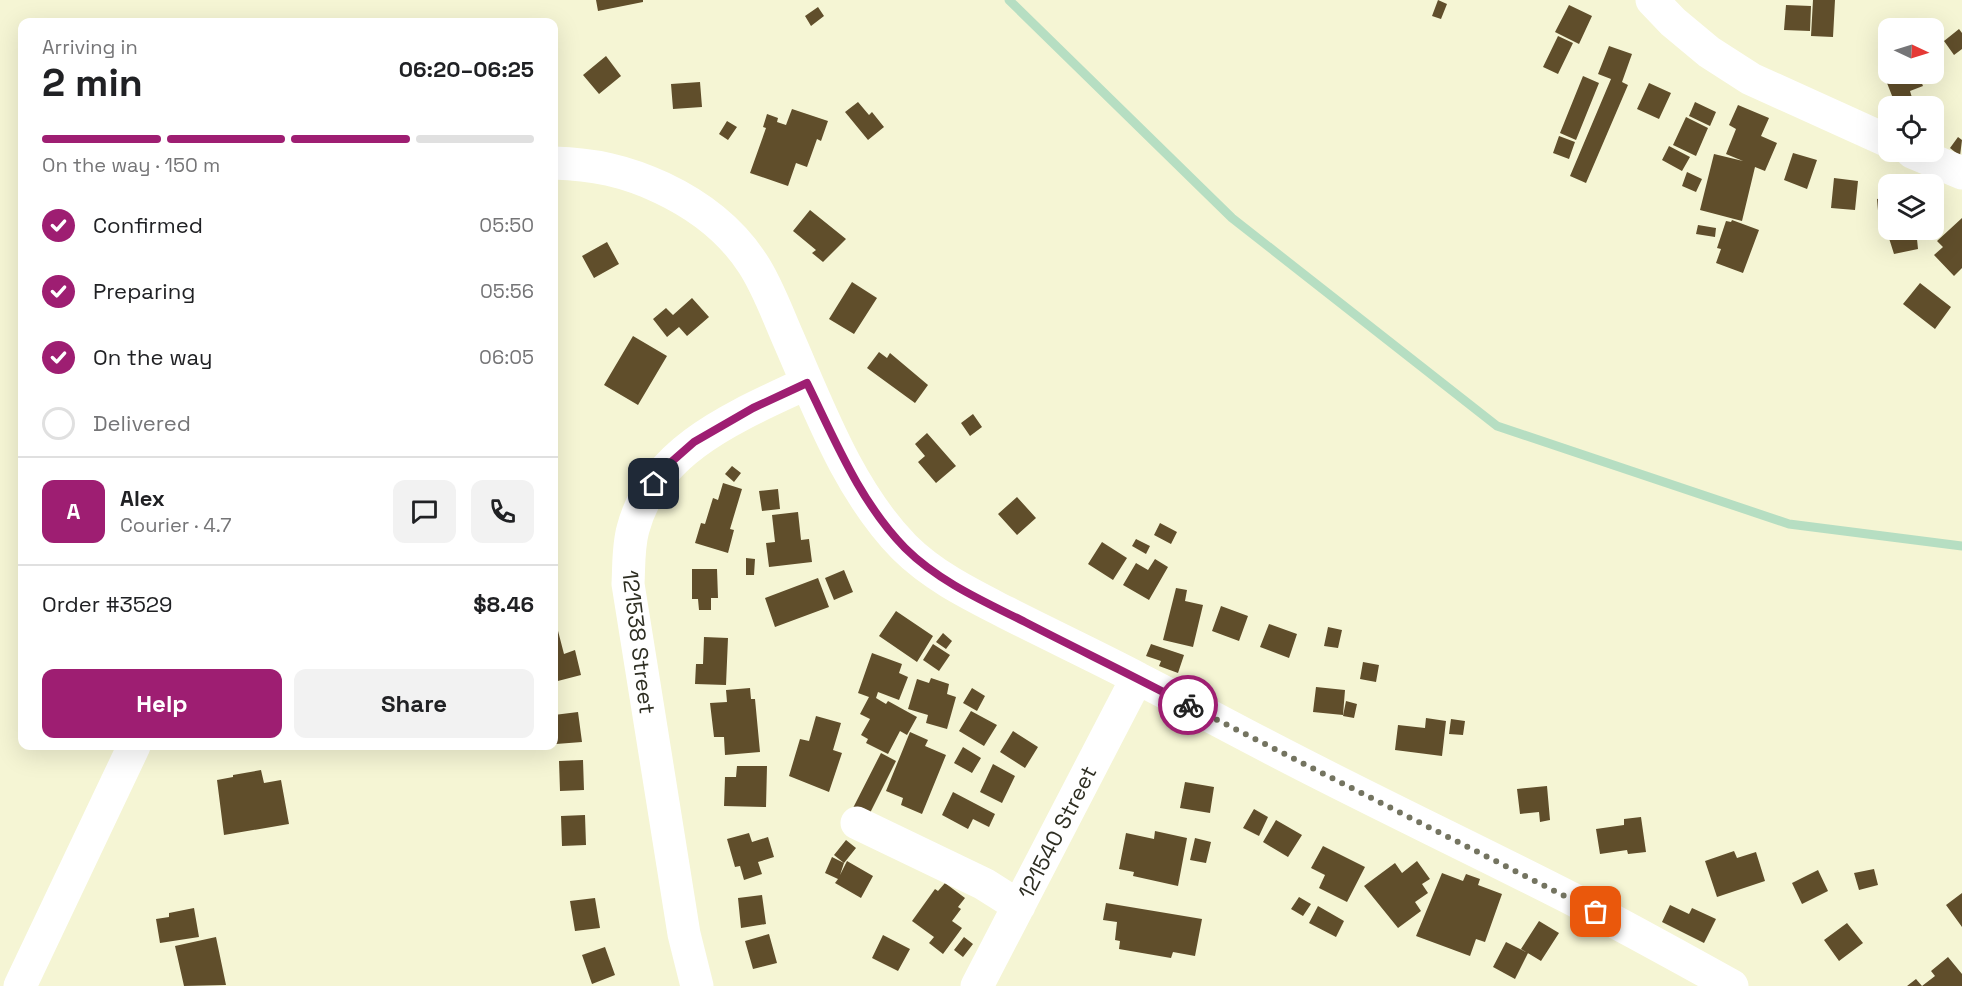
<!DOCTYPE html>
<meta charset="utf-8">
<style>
body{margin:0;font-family:"Space Grotesk",sans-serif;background:#f2f2f2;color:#202124;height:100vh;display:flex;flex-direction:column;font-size:22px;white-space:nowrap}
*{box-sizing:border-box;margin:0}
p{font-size:20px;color:#757577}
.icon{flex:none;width:33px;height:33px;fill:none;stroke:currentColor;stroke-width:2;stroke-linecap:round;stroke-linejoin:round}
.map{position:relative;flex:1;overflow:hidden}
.details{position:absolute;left:18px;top:18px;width:540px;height:732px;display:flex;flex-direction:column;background:#fff;border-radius:12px;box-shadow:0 6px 24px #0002}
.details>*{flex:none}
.needle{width:39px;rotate:94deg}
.controls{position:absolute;left:1878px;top:18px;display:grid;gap:12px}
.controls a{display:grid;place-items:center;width:66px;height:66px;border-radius:12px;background:#fff;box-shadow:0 6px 24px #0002;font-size:30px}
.pin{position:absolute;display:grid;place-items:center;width:51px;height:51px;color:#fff;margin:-26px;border-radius:12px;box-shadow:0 3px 9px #0006}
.courier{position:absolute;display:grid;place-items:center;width:60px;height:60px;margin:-30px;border:4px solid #9e1e72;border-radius:50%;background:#fff;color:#222;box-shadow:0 2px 8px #0007}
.summary em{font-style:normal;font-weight:800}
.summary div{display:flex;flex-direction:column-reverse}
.summary{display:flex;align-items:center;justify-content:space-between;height:102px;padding:0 24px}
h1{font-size:39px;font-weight:800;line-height:45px}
.bar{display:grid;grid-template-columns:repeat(4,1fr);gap:9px 6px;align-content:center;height:72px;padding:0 24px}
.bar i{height:8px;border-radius:4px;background:#e0e0e0}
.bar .selected{background:#9e1e72}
.bar p{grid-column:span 4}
.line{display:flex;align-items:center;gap:15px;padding:0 24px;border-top:2px solid #e0e0e0}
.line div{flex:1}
.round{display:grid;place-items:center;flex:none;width:63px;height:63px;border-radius:12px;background:#f2f2f2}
ol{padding:0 24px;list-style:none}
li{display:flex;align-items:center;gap:18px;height:66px}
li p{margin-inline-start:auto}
li .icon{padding:6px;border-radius:50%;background:#9e1e72;color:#fff;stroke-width:4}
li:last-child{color:#757577}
li i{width:33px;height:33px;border:3px solid #e0e0e0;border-radius:50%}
.action{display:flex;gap:12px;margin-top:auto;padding:12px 24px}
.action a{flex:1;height:69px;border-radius:12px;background:#9e1e72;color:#fff;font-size:24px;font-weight:800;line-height:69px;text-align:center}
.action a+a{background:#f2f2f2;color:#202124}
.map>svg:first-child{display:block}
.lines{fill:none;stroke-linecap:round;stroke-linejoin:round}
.stream{stroke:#b6dec2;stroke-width:9}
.building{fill:#604e2b}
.minor{stroke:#fff;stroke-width:33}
.done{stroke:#747460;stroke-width:6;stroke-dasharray:0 10.8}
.route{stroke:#9e1e72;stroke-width:8}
.labels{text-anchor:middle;stroke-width:6;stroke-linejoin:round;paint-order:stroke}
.street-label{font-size:22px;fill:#2e2e22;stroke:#fff}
</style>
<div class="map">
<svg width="1962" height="986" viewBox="0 0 1962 986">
<rect width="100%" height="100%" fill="#f5f5d4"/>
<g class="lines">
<!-- stream -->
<path class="stream" d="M 1009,0 L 1232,218 L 1497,426 L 1789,524 L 1962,546"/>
</g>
<!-- building -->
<path class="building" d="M 596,0 L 643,0 L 643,2 L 598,11 Z
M 1438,0 L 1447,4 L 1441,19 L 1432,16 Z
M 1813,0 L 1835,0 L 1833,37 L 1811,36 Z
M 1569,5 L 1592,16 L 1579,44 L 1555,32 Z
M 1786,5 L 1811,6 L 1810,31 L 1784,30 Z
M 818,7 L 824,16 L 811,26 L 805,16 Z
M 1959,29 L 1962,33 L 1962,49 L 1954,55 L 1944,41 Z
M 1558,36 L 1573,43 L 1558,74 L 1543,67 Z
M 1609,46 L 1632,54 L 1622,82 L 1628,85 L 1586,183 L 1570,176 L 1611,79 L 1598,74 Z
M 1888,49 L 1888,74 L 1918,74 L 1923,86 L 1910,91 L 1913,101 L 1899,106 L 1896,106 L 1878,60 L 1888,56 L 1886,50 Z
M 606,56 L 621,76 L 599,94 L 583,75 Z
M 1583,76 L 1599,83 L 1576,140 L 1560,133 Z
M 700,82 L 702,107 L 673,109 L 671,84 Z
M 1649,83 L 1671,93 L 1659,119 L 1637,109 Z
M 858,102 L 869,115 L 872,112 L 884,127 L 868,140 L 845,112 Z
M 1695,102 L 1716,112 L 1710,126 L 1689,116 Z
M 1738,105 L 1769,118 L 1761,136 L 1777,143 L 1765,171 L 1755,167 L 1742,221 L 1700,210 L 1714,154 L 1743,161 L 1726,154 L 1736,129 L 1729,125 Z
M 792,109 L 828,121 L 821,141 L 817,139 L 807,167 L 796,163 L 788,186 L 750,173 L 766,128 L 763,127 L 767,114 L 778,118 L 777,122 L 786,125 Z
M 1686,117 L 1708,128 L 1696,156 L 1673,145 Z
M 727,121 L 737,127 L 728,140 L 719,134 Z
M 1559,136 L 1575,142 L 1569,159 L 1553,153 Z
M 1958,137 L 1962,140 L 1960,156 L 1950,148 Z
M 1669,146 L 1690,157 L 1682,171 L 1662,160 Z
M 1793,153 L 1817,160 L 1807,189 L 1784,180 Z
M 1687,172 L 1702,179 L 1696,192 L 1682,186 Z
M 1834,178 L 1858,181 L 1855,210 L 1831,208 Z
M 1888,197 L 1888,230 L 1925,230 L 1927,237 L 1917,239 L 1918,249 L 1894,254 L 1887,232 L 1880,234 L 1877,199 Z
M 810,210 L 846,239 L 823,262 L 812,253 L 816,250 L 793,231 Z
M 1962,218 L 1962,268 L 1954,276 L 1934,255 L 1943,247 L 1937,241 Z
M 1732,220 L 1759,230 L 1743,273 L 1716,263 L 1721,249 L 1717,248 L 1726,221 L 1731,222 Z
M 1698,225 L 1716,228 L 1715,237 L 1696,234 Z
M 607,242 L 619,264 L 594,278 L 582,256 Z
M 852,282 L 877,298 L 854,334 L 829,319 Z
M 1920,283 L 1951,307 L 1935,329 L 1903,304 Z
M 692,298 L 709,317 L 687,336 L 679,327 L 667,337 L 653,319 L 666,308 L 673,315 Z
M 633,336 L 667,356 L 638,405 L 604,385 Z
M 879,352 L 887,358 L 890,353 L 928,385 L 915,403 L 867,368 Z
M 973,414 L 982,427 L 970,436 L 961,423 Z
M 927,433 L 956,466 L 936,483 L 918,462 L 925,456 L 915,444 Z
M 732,466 L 741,473 L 734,482 L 725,474 Z
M 723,483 L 742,489 L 730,529 L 734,530 L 728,553 L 695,543 L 701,523 L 705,524 L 713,498 L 718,500 Z
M 778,489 L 780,509 L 762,511 L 759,491 Z
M 1017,497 L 1036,518 L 1017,535 L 998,514 Z
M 798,512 L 801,540 L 809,539 L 812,562 L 769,567 L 766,543 L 775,542 L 772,515 Z
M 1160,523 L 1177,532 L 1171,544 L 1154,535 Z
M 1136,539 L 1150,546 L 1146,554 L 1132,546 Z
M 1102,542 L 1127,558 L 1113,580 L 1088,564 Z
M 746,558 L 755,559 L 754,575 L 746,575 Z
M 1155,559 L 1168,567 L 1149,600 L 1123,585 L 1136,563 L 1148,570 Z
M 692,569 L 717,569 L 718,598 L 711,598 L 711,610 L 699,610 L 698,599 L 692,599 Z
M 844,570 L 853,592 L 834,600 L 825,578 Z
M 818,578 L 829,607 L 775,627 L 765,598 Z
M 1176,588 L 1187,590 L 1185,601 L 1203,605 L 1193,647 L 1163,640 Z
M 1221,606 L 1248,616 L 1239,641 L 1212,631 Z
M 896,611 L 933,636 L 917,662 L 879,636 Z
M 1269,624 L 1297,634 L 1289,658 L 1260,647 Z
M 557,627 L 564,654 L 575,650 L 581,675 L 554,682 L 554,628 Z
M 1328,627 L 1342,630 L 1338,648 L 1324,646 Z
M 943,633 L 952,641 L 946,649 L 936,642 Z
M 704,637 L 728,638 L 726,685 L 695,684 L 696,664 L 703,664 Z
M 933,644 L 950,655 L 939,671 L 923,660 Z
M 1151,644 L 1184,655 L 1178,673 L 1159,666 L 1161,661 L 1146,656 Z
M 872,653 L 902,664 L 899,673 L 908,677 L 899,700 L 878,692 L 876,698 L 886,704 L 888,701 L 917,717 L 907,735 L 900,731 L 888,754 L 866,743 L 868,739 L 861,735 L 870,719 L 860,714 L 869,697 L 858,693 Z
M 1363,662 L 1379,665 L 1376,682 L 1360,679 Z
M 931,678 L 949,684 L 947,694 L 956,697 L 947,729 L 926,723 L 928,715 L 908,709 L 917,679 L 929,683 Z
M 1316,687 L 1345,690 L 1343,715 L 1313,712 Z
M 750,688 L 751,699 L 755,699 L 760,752 L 725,755 L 724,737 L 714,737 L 710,703 L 727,702 L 726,690 Z
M 972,688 L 985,696 L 977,711 L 963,703 Z
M 1346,701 L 1357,704 L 1354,718 L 1343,716 Z
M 971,711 L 997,725 L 984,746 L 959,731 Z
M 578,712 L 582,742 L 556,744 L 554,715 Z
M 816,716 L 841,723 L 833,750 L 842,753 L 829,792 L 789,776 L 800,739 L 809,741 Z
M 1426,718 L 1446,721 L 1442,756 L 1395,750 L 1398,725 L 1425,728 Z
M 1451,719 L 1465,721 L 1463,735 L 1449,734 Z
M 1013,731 L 1038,747 L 1025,768 L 1000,752 Z
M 910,732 L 928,740 L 925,746 L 946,755 L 922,814 L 901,805 L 903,798 L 886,791 Z
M 963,747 L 981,758 L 972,773 L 954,763 Z
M 881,753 L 896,761 L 869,815 L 853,808 Z
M 583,760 L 584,790 L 560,791 L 559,761 Z
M 993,764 L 1015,776 L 1002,803 L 980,792 Z
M 737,766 L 767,766 L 766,807 L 724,806 L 725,777 L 736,777 Z
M 261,770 L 264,783 L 281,780 L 289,824 L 224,835 L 217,780 L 233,777 L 233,775 Z
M 1185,782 L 1214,787 L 1210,813 L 1180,808 Z
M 1547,786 L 1550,820 L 1540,822 L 1539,812 L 1520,814 L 1517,789 Z
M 953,792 L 995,814 L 989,827 L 973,819 L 968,829 L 942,815 Z
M 1254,809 L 1268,817 L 1259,836 L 1243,828 Z
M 585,815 L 586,845 L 562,846 L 561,816 Z
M 1641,817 L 1646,852 L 1628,854 L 1627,850 L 1600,854 L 1596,829 L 1624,825 L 1624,819 Z
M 1276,820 L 1302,835 L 1288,857 L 1263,842 Z
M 1155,831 L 1187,838 L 1178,886 L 1133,876 L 1134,872 L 1119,869 L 1126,833 L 1154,839 Z
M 749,833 L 752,842 L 768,837 L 774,857 L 758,862 L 762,874 L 744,880 L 740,866 L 735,867 L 727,839 Z
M 1195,838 L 1211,842 L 1206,863 L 1190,860 Z
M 846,840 L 856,848 L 844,863 L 834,855 Z
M 1323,846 L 1365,867 L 1347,902 L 1319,888 L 1325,875 L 1311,868 Z
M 1734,851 L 1737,858 L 1756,852 L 1765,881 L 1717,897 L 1705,861 Z
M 832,857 L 844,863 L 840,875 L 847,861 L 873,876 L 861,898 L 835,883 L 838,879 L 825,873 Z
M 1417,861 L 1430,879 L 1422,884 L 1428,893 L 1415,902 L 1421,911 L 1398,928 L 1364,886 L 1395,863 L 1402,873 Z
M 1874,869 L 1878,885 L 1859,890 L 1854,873 Z
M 1818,870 L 1828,891 L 1802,904 L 1792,883 Z
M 1442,873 L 1463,881 L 1466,874 L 1480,879 L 1478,885 L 1502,894 L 1485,942 L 1476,939 L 1470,956 L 1416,936 Z
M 945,883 L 965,898 L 958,907 L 961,909 L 952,921 L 962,928 L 943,954 L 929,943 L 934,937 L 912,921 L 935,889 L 938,891 Z
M 1962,893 L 1962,927 L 1946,905 Z
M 762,895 L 766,924 L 741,928 L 738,898 Z
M 1299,897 L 1311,904 L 1303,916 L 1291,909 Z
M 595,898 L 600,928 L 575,931 L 570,901 Z
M 1106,903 L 1202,919 L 1195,956 L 1173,952 L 1171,958 L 1119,949 L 1120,941 L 1115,940 L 1117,922 L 1103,920 Z
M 1670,905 L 1689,914 L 1692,908 L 1716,919 L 1704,943 L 1662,922 Z
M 1318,906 L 1344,921 L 1336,937 L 1309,923 Z
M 194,908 L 199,937 L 160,943 L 156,919 L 169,917 L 169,913 Z
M 1539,921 L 1559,933 L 1541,961 L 1521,949 Z
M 1847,923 L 1863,943 L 1839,961 L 1824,940 Z
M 769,934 L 777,963 L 753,969 L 745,941 Z
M 883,935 L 910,949 L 898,971 L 872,958 Z
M 216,937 L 226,985 L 184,986 L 175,946 Z
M 964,937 L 973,944 L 963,957 L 954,950 Z
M 1506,942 L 1528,953 L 1515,979 L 1493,967 Z
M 605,947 L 615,975 L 592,984 L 582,955 Z
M 1948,957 L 1962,974 L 1962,986 L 1907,986 L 1916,979 L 1922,986 L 1935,976 L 1931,971 Z"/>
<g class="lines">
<!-- minor -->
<path class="minor" d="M 1652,0 L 1673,22 L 1709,52 L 1751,79 L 1888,141
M 1912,152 L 1962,173
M 554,163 C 593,164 626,171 662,188 C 698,205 731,230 753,264 C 768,287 777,313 788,338 C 819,409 849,491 904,547 C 933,576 970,594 1005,612 C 1050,635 1095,656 1139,679 C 1190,705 1241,733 1292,759 C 1385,807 1480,852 1574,900 C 1627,928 1680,957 1732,986
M 857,823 L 984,884 L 1019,906
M 20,986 L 134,746
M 697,986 L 684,934 L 628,584 C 629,566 628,547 633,529 C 654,448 739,415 807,383
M 977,986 L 1137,678"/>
</g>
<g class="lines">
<!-- done -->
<path class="done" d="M 1188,705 L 1596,912"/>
<!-- route -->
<path class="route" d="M 654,484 L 669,464 L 694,442 L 753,408 L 807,383 C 835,440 860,502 905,548 C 938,581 983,601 1025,622 C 1079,650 1134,676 1188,705"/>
</g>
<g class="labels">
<!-- street labels -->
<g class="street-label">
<text transform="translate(639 642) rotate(83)" y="8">121538 Street</text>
<text transform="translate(1057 832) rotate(-63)" y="8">121540 Street</text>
</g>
</g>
</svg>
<div class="controls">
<a><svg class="needle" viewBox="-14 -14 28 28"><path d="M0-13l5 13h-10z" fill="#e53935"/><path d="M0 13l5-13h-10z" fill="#757577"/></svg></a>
<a><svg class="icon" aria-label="locate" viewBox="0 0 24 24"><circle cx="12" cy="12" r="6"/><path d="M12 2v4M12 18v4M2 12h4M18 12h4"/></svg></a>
<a><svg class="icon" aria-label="layers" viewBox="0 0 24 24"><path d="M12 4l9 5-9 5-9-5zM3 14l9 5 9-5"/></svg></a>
</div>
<div class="pin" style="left:1596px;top:912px;background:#ea580c"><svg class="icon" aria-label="bag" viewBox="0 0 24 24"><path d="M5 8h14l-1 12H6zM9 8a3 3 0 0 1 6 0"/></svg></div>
<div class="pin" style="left:654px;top:484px;background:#1f2937"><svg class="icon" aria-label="home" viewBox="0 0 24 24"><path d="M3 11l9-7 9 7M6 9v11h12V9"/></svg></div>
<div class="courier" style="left:1188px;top:705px"><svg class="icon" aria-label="bike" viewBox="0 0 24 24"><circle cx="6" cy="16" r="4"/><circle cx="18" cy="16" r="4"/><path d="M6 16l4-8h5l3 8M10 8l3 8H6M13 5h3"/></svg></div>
<section class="details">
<div class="summary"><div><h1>2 min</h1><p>Arriving in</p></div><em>06:20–06:25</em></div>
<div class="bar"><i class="selected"></i><i class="selected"></i><i class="selected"></i><i></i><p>On the way · 150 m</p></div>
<ol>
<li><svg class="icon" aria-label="check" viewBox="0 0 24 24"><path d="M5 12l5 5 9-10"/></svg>Confirmed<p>05:50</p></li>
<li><svg class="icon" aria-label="check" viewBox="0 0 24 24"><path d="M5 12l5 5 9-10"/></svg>Preparing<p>05:56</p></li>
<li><svg class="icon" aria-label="check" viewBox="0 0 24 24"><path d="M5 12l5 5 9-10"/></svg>On the way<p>06:05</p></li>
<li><i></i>Delivered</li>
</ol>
<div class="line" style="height:108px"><b class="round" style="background:#9e1e72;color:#fff">A</b><div><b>Alex</b><p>Courier · 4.7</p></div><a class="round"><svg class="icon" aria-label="chat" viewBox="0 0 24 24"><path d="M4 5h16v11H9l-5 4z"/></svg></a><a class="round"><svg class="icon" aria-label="phone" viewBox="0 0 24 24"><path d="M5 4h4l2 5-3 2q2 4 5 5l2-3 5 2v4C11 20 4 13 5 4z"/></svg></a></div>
<div class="line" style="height:78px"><div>Order #3529</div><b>$8.46</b></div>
<div class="action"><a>Help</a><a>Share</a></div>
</section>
</div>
